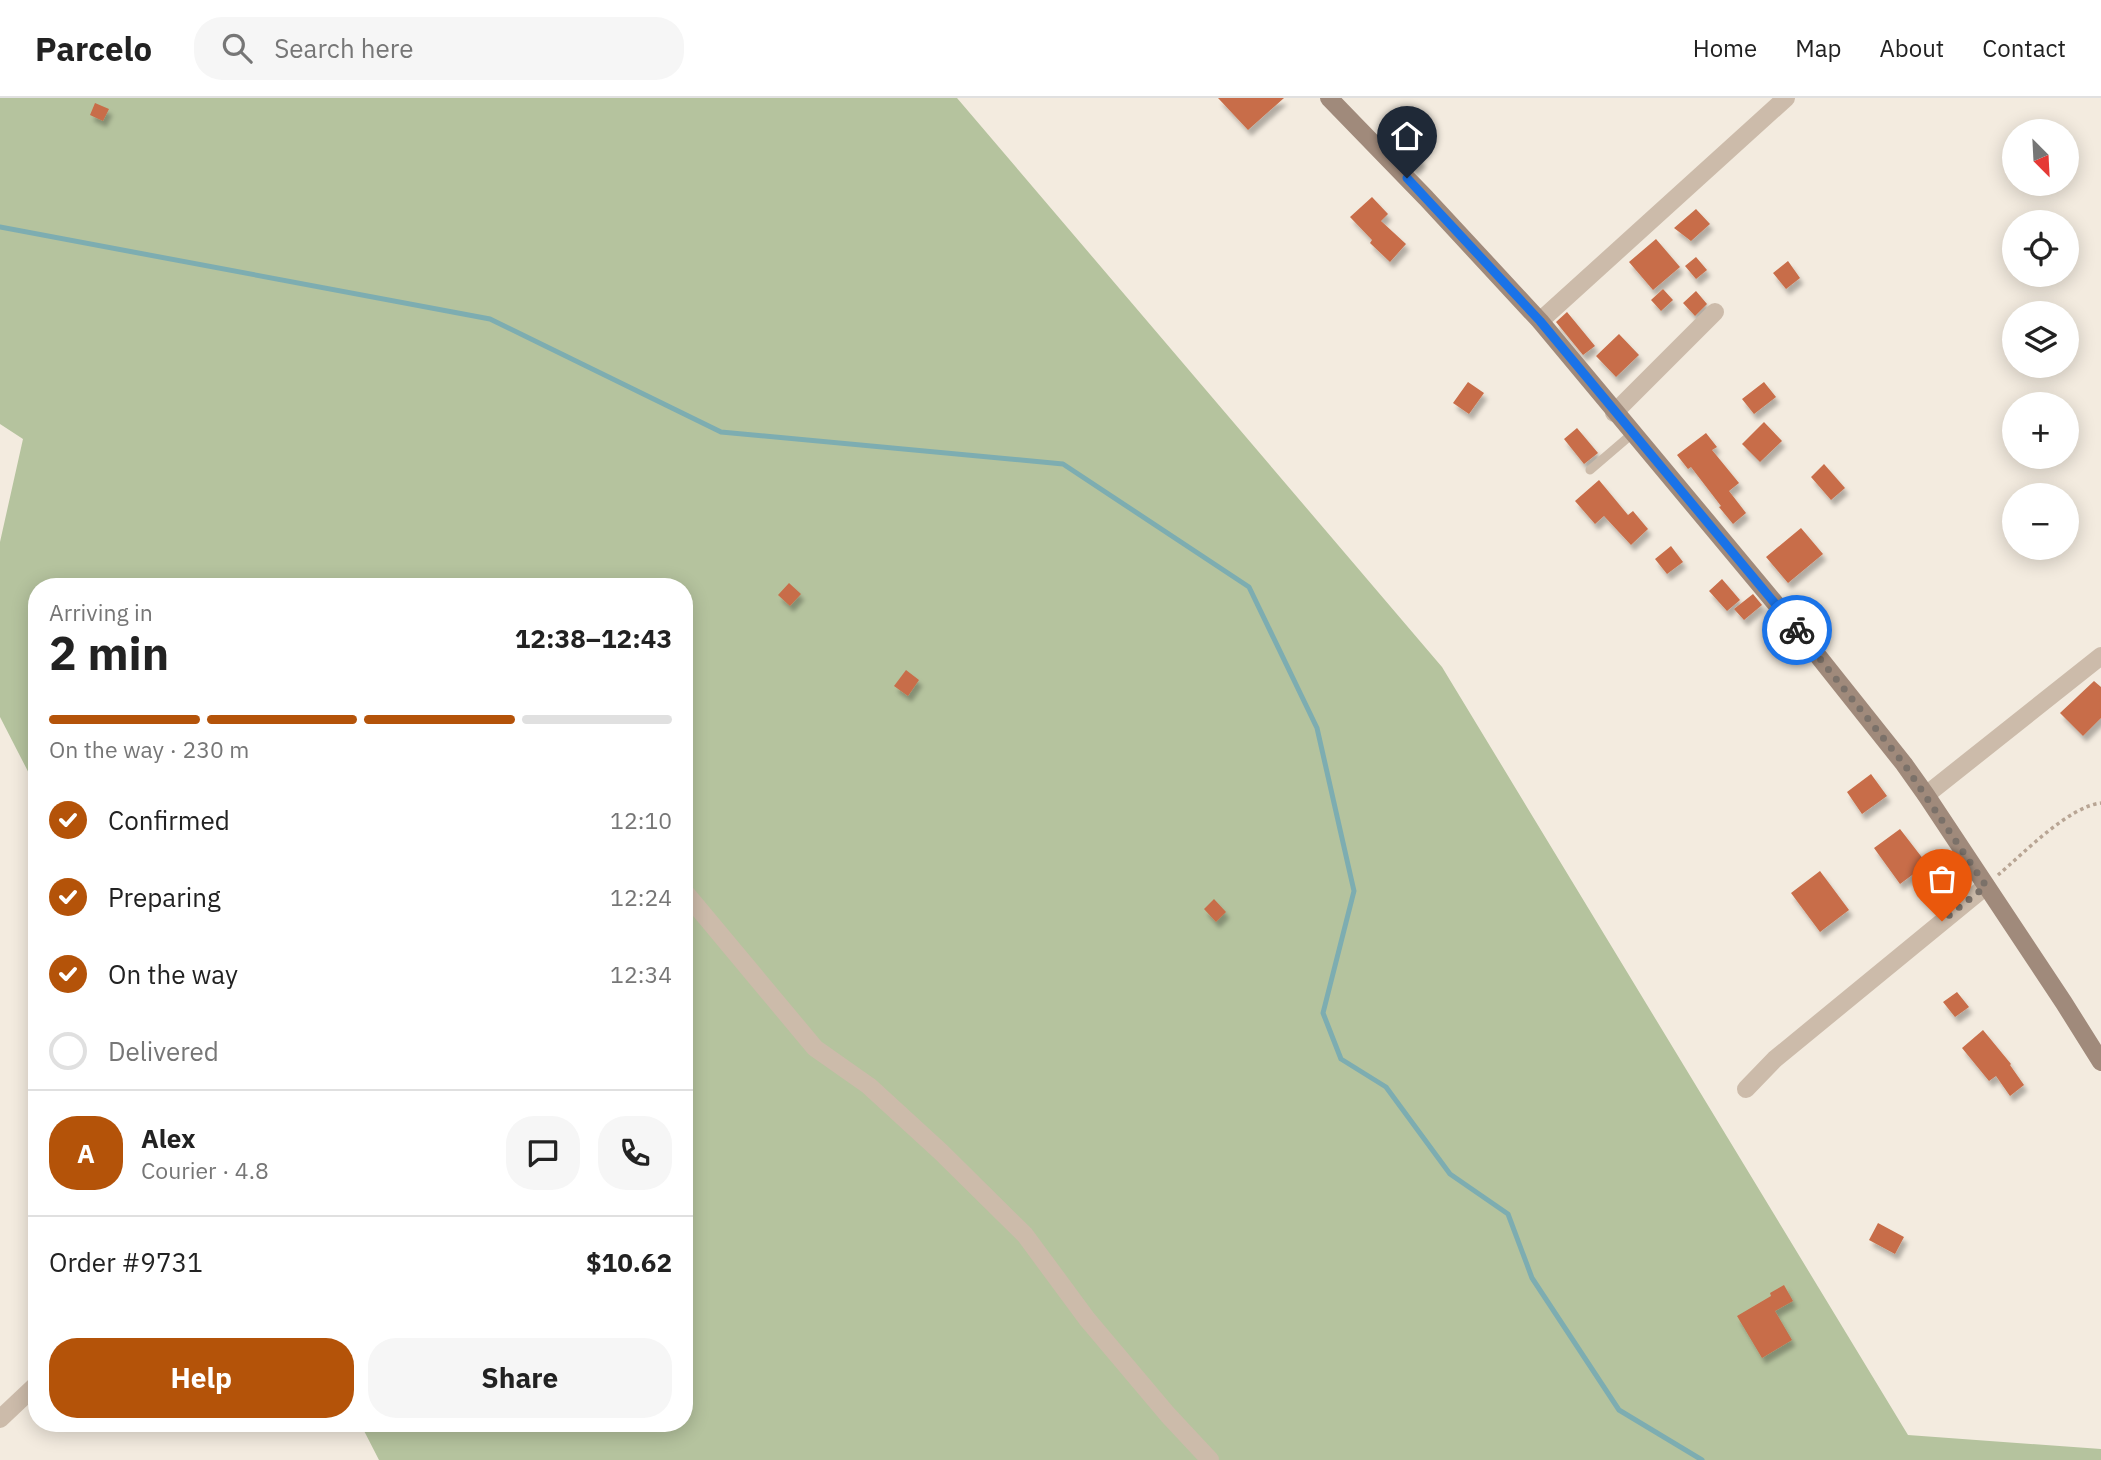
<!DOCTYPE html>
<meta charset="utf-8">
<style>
body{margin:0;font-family:"IBM Plex Sans",sans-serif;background:#f6f6f6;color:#222;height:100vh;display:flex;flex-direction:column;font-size:26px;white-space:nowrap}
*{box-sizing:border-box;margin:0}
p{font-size:23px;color:#767676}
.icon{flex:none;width:38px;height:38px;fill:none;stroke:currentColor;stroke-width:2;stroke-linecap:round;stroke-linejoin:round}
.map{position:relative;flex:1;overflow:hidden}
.drawer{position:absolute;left:28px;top:480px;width:665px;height:854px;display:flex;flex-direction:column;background:#fff;border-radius:28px;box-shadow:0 4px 18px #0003}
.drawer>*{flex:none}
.needle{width:46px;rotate:156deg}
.fabs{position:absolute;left:2002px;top:21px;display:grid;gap:14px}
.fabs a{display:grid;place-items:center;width:77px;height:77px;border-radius:50%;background:#fff;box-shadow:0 4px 18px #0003;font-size:35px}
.pin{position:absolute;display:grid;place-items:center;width:60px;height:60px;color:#fff;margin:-72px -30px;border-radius:50% 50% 50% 0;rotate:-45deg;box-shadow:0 0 7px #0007}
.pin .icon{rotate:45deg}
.courier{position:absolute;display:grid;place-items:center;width:70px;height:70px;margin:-35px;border:5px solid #1a73e8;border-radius:50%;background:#fff;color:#222;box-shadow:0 2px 9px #0007}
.head em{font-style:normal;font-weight:800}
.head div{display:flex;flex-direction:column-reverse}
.head{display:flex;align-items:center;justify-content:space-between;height:119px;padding:0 21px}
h1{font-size:46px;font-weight:800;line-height:52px}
.bar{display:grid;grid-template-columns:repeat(4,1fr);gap:10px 7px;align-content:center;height:84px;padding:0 21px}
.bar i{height:9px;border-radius:5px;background:#e0e0e0}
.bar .current{background:#b45309}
.bar p{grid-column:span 4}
.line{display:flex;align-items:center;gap:18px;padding:0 21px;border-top:2px solid #e0e0e0}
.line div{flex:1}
.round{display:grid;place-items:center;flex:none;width:74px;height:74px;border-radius:28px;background:#f6f6f6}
ol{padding:0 21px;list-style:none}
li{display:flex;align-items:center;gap:21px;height:77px}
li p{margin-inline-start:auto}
li .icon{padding:7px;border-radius:50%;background:#b45309;color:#fff;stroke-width:4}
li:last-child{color:#767676}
li i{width:38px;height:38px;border:4px solid #e0e0e0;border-radius:50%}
.primary-button{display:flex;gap:14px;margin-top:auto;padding:14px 21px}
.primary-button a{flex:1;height:80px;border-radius:28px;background:#b45309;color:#fff;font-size:28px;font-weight:800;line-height:80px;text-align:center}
.primary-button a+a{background:#f6f6f6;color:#222}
header{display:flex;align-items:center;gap:42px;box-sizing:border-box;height:98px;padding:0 35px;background:#fff;border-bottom:2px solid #e0e0e0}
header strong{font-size:33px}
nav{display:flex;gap:38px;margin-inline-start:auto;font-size:24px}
.search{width:490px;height:63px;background:#f6f6f6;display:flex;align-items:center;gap:18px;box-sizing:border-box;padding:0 24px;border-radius:28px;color:#767676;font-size:26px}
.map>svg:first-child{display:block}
.green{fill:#b5c39e}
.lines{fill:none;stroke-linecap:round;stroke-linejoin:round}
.stream{stroke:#7dadb1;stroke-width:5}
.building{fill:#c86d48;filter:url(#shadow)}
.path{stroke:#b8a594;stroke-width:3.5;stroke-dasharray:3.5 3.5;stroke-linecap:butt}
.lane{stroke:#cba;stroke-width:9}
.street{stroke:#cba;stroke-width:18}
.secondary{stroke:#a08a7b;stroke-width:18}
.done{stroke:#7b7169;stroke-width:7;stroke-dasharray:0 12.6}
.route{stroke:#1a73e8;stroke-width:9}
</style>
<header>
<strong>Parcelo</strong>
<div class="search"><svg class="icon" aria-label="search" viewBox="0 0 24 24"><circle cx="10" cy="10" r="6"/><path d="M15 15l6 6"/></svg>Search here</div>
<nav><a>Home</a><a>Map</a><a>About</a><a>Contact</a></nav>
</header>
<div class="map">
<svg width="2101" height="1362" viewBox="0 0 2101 1362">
<defs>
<filter id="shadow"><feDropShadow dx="3.5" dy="6" stdDeviation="2" flood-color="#0004"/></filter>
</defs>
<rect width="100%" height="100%" fill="#f3ebdf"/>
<!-- green -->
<path class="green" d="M 0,0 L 957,0 L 1442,569 L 1908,1337 L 2101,1351 L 2101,1362 L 379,1362 L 360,1325 L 684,1325 L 684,488 L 37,488 L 37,691 L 0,619 L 0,444 L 23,341 L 0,326 Z"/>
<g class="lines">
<!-- stream -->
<path class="stream" d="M 0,129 L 490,221 L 721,334 L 1063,366 L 1249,489 L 1317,630 L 1354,793 L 1323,915 L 1341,961 L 1386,989 L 1450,1076 L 1508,1116 L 1532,1180 L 1619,1312 L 1702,1362"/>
</g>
<!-- building -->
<path class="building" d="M 1218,0 L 1284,0 L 1248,32 Z
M 95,5 L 109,11 L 103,23 L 90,17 Z
M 1408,47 L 1423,63 L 1414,72 L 1399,56 Z
M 1372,99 L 1388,116 L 1381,123 L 1406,146 L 1390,164 L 1370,145 L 1372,142 L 1350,119 Z
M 1696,111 L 1710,126 L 1691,143 L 1674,130 Z
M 1656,141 L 1680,169 L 1653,192 L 1629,164 Z
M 1696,159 L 1707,172 L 1696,181 L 1685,168 Z
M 1788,163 L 1800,180 L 1786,191 L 1773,175 Z
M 1663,191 L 1673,202 L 1661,213 L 1651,202 Z
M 1696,193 L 1707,206 L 1695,218 L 1683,205 Z
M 1567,214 L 1595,248 L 1583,257 L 1556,224 Z
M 1619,236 L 1639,257 L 1616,279 L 1596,258 Z
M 1468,284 L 1484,295 L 1469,316 L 1453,305 Z
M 1764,284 L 1776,299 L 1754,316 L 1742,301 Z
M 1764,324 L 1782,343 L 1760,364 L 1742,346 Z
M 1577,330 L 1598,355 L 1584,366 L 1564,341 Z
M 1706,335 L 1717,349 L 1712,352 L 1739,385 L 1729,393 L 1746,415 L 1733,426 L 1719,409 L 1721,408 L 1691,369 L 1688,371 L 1677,357 Z
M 1824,366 L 1845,390 L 1831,402 L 1811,379 Z
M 1599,382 L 1628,417 L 1633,413 L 1648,431 L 1631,447 L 1604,418 L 1595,426 L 1575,403 Z
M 1801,430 L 1823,456 L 1788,485 L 1766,459 Z
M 1671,448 L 1683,464 L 1667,476 L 1655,461 Z
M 1722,481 L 1740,502 L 1727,513 L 1709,493 Z
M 789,485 L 801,496 L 790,508 L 778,497 Z
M 1753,496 L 1762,507 L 1744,522 L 1734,511 Z
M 906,572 L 919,582 L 908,598 L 894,588 Z
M 2094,583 L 2101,589 L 2101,620 L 2083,638 L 2060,615 Z
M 1871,676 L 1887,698 L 1862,716 L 1847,694 Z
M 1900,731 L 1927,766 L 1900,786 L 1874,750 Z
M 1820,773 L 1849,812 L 1820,834 L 1791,795 Z
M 1214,801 L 1226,814 L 1216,824 L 1204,811 Z
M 1957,894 L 1969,909 L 1955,919 L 1943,904 Z
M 1983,932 L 2011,966 L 2010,967 L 2024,987 L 2010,998 L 1996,978 L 1989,983 L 1962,950 Z
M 1878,1125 L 1904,1139 L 1895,1156 L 1869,1142 Z
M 1784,1187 L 1793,1203 L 1775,1213 L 1792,1242 L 1762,1260 L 1737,1218 L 1771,1198 L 1770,1195 Z"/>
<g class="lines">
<!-- path -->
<path class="path" d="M 1998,777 C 2024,755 2068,709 2101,705"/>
<!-- lane -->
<path class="lane" d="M 1590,372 L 1632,336"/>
<!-- street -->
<path class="street" d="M 1540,223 L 1786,0
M 1614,315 L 1715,214
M 1926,697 L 2101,558
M 684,793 L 815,950 L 869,988 L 941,1054 L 1025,1137 L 1087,1221 L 1168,1317 L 1210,1362
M 1746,991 L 1775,961 L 1986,788
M 0,1321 L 37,1286"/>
<!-- secondary -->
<path class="secondary" d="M 1329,0 L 1426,100 L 1540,223 L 1795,529 L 1904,666 L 1926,697 L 2064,905 L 2101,964"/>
</g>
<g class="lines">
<!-- done -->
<path class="done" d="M 1797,532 L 1904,666 L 1986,788 L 1942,823"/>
<!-- route -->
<path class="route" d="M 1407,80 L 1540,223 L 1797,532"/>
</g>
</svg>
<div class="fabs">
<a><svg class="needle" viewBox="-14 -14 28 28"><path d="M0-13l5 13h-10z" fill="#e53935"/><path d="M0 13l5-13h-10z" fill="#767676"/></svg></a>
<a><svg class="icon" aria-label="locate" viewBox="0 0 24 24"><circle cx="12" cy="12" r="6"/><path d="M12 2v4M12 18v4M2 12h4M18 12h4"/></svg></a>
<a><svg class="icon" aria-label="layers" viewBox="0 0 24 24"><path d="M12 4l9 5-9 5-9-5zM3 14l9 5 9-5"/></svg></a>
<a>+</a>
<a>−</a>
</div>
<div class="pin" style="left:1942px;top:823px;background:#ea580c"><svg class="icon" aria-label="bag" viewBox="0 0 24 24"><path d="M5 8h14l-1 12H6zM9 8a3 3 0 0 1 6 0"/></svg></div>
<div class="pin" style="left:1407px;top:80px;background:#1f2937"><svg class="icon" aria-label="home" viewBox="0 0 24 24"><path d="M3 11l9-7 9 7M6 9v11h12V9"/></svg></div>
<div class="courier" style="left:1797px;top:532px"><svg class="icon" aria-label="bike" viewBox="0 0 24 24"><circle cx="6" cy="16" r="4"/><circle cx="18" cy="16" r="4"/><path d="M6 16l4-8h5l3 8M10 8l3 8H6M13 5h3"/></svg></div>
<section class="drawer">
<div class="head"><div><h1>2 min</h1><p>Arriving in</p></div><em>12:38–12:43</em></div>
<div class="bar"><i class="current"></i><i class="current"></i><i class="current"></i><i></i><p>On the way · 230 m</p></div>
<ol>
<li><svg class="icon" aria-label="check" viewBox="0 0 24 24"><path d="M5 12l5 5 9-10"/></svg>Confirmed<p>12:10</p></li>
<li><svg class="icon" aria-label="check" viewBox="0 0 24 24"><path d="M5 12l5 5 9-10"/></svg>Preparing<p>12:24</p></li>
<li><svg class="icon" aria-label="check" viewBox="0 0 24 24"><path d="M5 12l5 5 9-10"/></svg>On the way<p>12:34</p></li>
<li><i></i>Delivered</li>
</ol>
<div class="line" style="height:126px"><b class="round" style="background:#b45309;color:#fff">A</b><div><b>Alex</b><p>Courier · 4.8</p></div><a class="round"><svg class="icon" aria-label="chat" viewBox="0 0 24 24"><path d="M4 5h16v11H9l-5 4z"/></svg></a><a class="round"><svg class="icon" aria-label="phone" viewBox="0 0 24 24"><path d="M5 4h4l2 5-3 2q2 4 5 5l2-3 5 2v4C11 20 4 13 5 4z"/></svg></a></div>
<div class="line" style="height:91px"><div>Order #9731</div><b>$10.62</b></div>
<div class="primary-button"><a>Help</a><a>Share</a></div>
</section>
</div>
